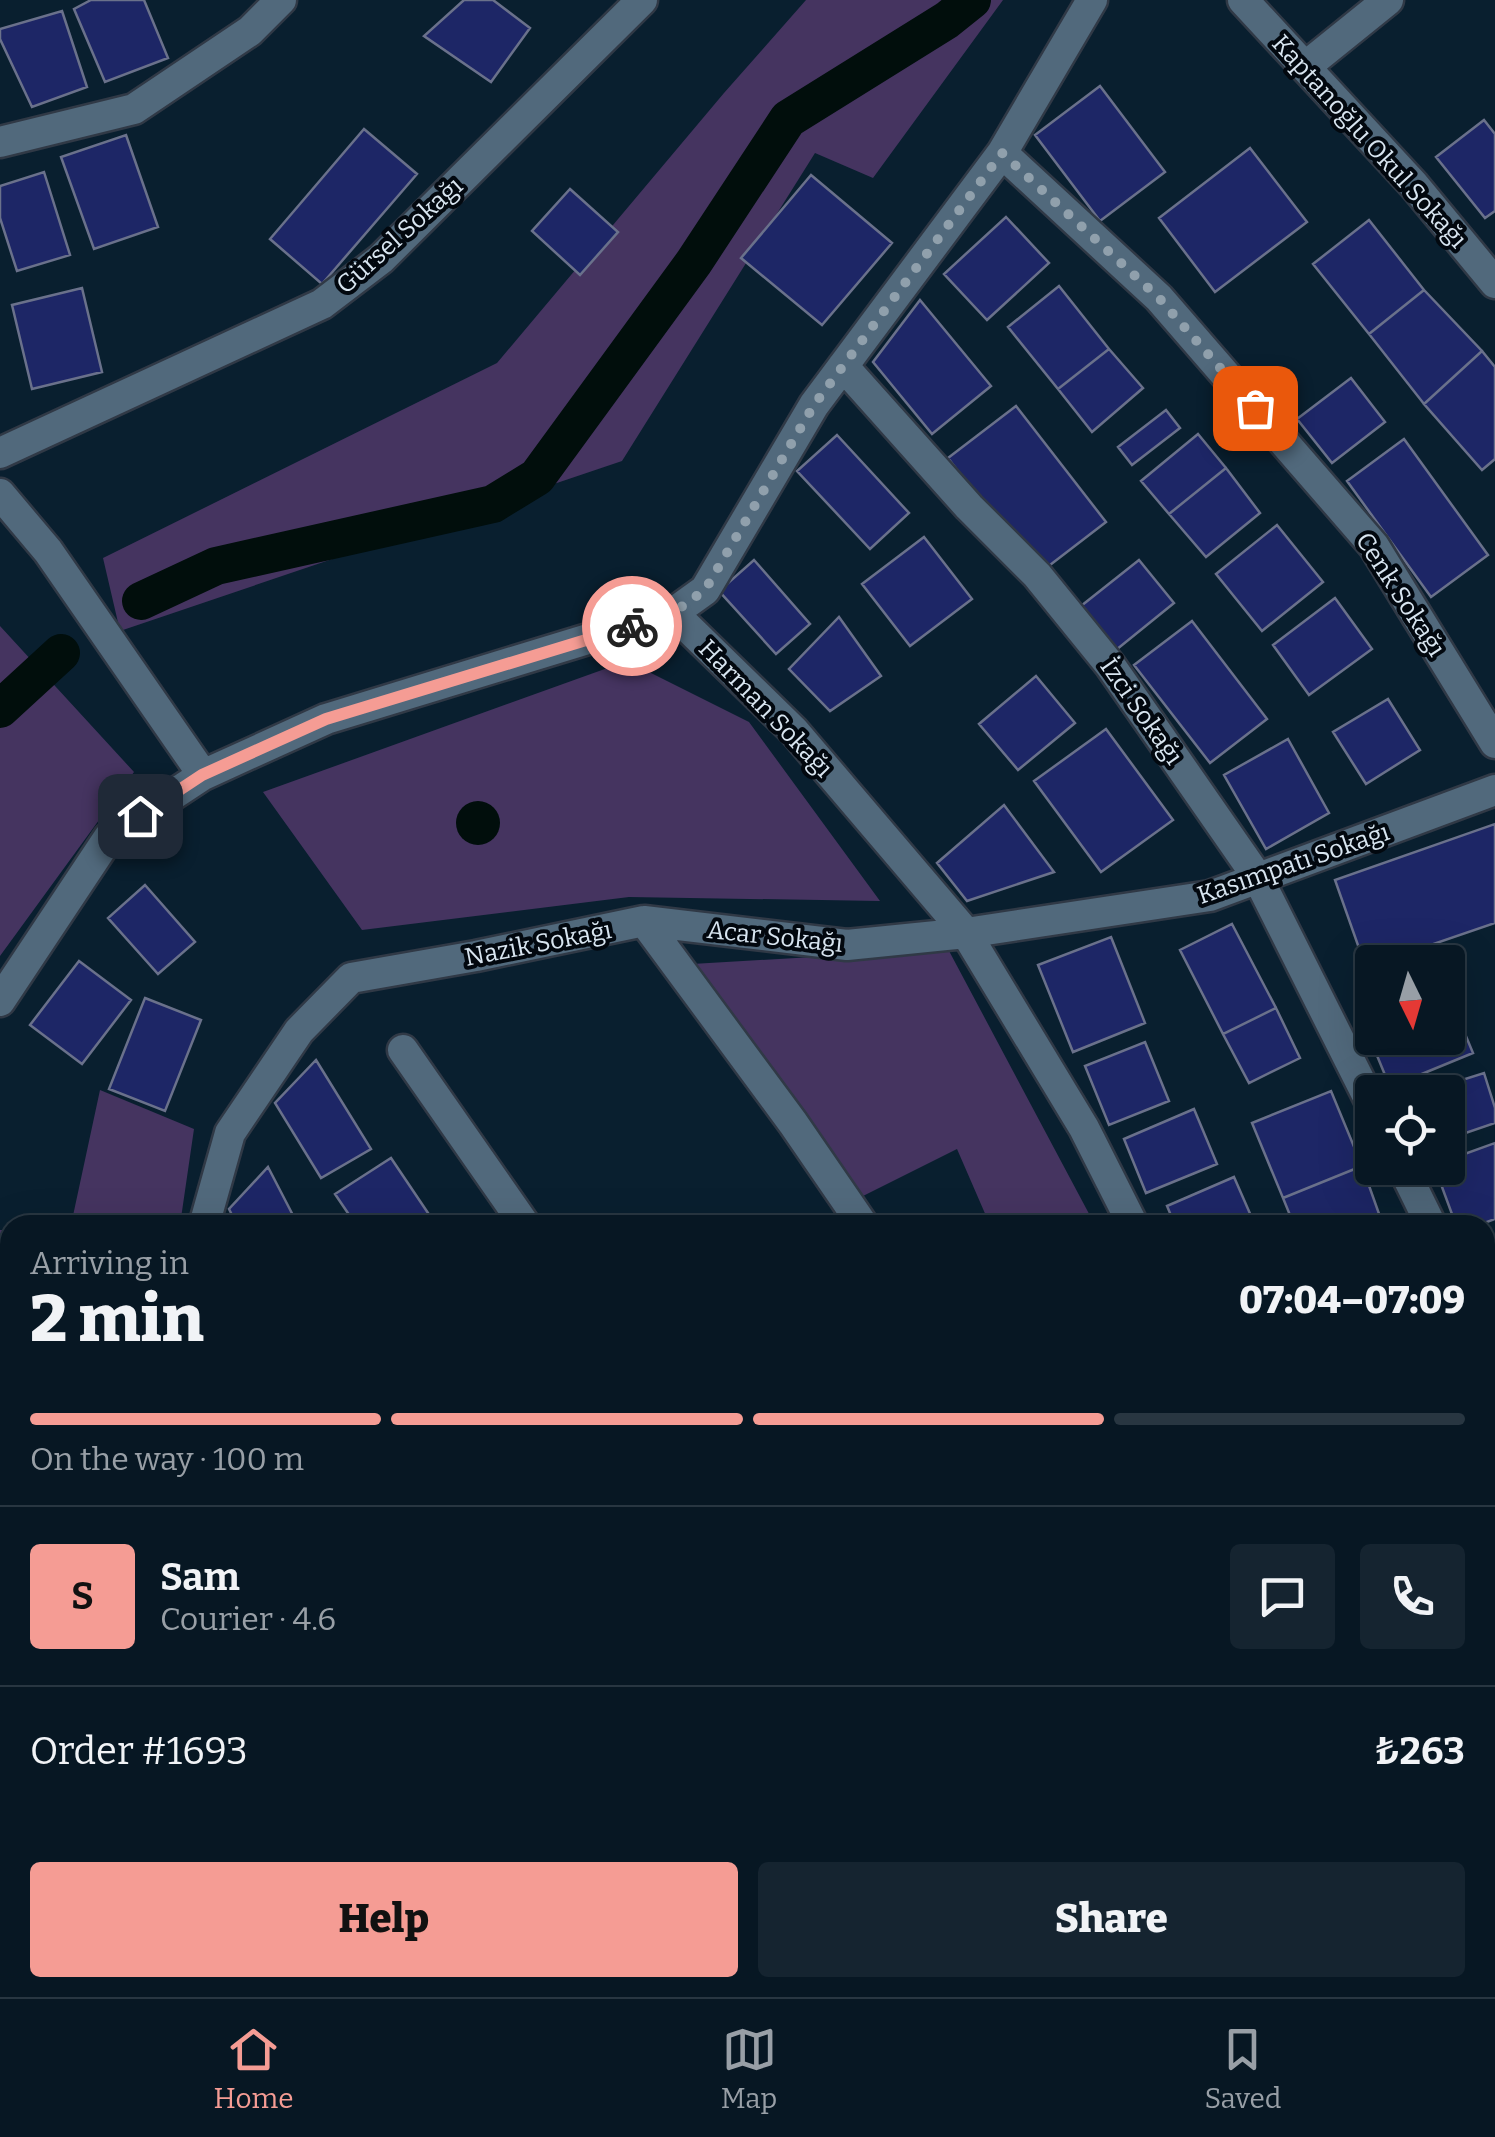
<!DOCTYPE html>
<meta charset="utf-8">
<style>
body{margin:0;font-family:Bitter,serif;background:#152430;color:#f1f3f6;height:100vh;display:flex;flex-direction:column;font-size:38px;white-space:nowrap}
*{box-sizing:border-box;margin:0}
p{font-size:32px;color:#989fa6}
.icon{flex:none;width:55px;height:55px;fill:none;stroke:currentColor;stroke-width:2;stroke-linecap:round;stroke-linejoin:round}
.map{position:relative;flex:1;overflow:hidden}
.panel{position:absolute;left:0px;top:1215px;width:1495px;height:782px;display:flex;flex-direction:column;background:#071723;border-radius:30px 30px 0 0;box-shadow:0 10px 40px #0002,0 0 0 2px #283641}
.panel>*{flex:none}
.needle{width:65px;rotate:175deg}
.controls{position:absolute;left:1355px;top:945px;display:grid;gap:20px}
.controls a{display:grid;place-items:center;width:110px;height:110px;border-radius:10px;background:#071723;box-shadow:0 10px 40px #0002,0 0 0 2px #283641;font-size:50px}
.pin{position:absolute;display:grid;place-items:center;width:85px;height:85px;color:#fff;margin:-42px;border-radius:20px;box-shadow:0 5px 15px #0006}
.courier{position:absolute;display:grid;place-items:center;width:100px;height:100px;margin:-50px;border:8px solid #f59c94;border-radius:50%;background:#fff;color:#222;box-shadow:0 2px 12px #0007}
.headline em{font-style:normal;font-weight:800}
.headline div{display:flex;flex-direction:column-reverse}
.headline{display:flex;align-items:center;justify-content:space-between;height:170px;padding:0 30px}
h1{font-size:65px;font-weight:800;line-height:75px}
.bar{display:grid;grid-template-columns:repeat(4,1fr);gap:15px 10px;align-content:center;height:120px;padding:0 30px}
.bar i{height:12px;border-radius:8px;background:#283641}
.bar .active{background:#f59c94}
.bar p{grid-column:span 4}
.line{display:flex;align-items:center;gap:25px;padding:0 30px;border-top:2px solid #283641}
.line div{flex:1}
.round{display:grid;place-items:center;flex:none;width:105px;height:105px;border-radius:10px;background:#152430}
.action{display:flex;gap:20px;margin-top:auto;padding:20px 30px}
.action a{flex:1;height:115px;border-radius:10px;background:#f59c94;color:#111;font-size:40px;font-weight:800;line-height:115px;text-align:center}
.action a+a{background:#152430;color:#f1f3f6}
.dock{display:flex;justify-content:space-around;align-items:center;height:140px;border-top:2px solid #283641;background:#071723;font-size:28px;color:#989fa6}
.dock a{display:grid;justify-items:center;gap:5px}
.dock .active{color:#f59c94}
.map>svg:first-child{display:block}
.green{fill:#453460}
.water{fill:#010e0c}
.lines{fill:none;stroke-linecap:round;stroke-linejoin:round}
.canal{stroke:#010e0c;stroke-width:38}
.building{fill:#1d2666;stroke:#6a718b;stroke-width:2.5}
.minor-casing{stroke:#303946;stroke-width:35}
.minor{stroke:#51697c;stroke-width:30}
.done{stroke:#90a0ac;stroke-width:10;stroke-dasharray:0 18}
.route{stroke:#f59c94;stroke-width:12}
.labels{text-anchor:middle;stroke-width:8;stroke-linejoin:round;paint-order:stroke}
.street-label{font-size:25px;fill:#d8e5f0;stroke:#02080f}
</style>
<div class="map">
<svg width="1495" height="1997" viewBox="0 0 1495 1997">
<rect width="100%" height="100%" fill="#091f2f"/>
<!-- green -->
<path class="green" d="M 806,0 L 1003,0 L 873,178 L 815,153 L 622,461 L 120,631 L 103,558 L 497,363 L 724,93 Z
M 0,626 L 134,772 L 0,956 Z
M 627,661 L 749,722 L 880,901 L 629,897 L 362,930 L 263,792 Z
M 948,949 L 1095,1225 L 990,1225 L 957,1149 L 863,1196 L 692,964 Z
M 100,1090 L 194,1129 L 180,1225 L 71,1225 Z
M 0,1230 L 10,1230 L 10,1437 L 0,1425 Z
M 0,1489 L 10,1501 L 10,1690 L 0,1692 Z"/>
<!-- water -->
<path class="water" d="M456 823a22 22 0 1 1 44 0a22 22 0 1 1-44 0Z"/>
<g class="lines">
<!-- canal -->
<path class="canal" d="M 141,601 L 216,566 L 493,504 L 537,477 L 694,262 L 788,119 L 947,20 L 972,0
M 0,709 L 61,653"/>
</g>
<!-- building -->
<path class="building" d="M 91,0 L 144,0 L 168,58 L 105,82 L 74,9 Z
M 464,0 L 493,0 L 530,28 L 491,82 L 424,36 Z
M 62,11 L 87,87 L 32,107 L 0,39 L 0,29 Z
M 1100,86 L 1165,172 L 1100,221 L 1035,135 Z
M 1484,120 L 1495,134 L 1495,211 L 1485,218 L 1436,157 Z
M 364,129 L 417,174 L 322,284 L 270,239 Z
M 126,135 L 158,227 L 94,249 L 61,157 Z
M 1250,148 L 1307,222 L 1215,292 L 1159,218 Z
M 44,172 L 70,255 L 17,271 L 0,218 L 0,186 Z
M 811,175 L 892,243 L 822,325 L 741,258 Z
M 570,189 L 618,232 L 580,275 L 532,231 Z
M 1006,217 L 1049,263 L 987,320 L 944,274 Z
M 1369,220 L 1424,290 L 1369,334 L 1313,264 Z
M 1059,286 L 1109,349 L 1058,389 L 1008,327 Z
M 82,288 L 102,372 L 32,389 L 12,305 Z
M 1424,290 L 1482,351 L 1424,404 L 1369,334 Z
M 920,300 L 991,386 L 932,434 L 873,362 Z
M 1109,349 L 1143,388 L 1092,432 L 1058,389 Z
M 1482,351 L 1495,367 L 1495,459 L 1482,470 L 1424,404 Z
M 1351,378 L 1385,422 L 1332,463 L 1297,419 Z
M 1016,406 L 1106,522 L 1037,575 L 948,458 Z
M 1166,410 L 1180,428 L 1132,465 L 1118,447 Z
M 1198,434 L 1226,468 L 1169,514 L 1141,481 Z
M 837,435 L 909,513 L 870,549 L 797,471 Z
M 1404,439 L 1488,555 L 1431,597 L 1347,481 Z
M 1226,468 L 1260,513 L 1206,557 L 1169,514 Z
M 1277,525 L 1323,582 L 1262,631 L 1216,574 Z
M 924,537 L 972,599 L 910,646 L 862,584 Z
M 754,560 L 810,624 L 776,654 L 719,591 Z
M 1139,560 L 1174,603 L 1116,650 L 1081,606 Z
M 1335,598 L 1372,649 L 1309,695 L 1273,645 Z
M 839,617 L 881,676 L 830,711 L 789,669 Z
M 1192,621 L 1267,719 L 1210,763 L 1134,665 Z
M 1036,676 L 1075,723 L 1018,770 L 979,724 Z
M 1388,699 L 1420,750 L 1366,784 L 1333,732 Z
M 1106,729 L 1173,820 L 1101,872 L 1034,781 Z
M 1288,739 L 1329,813 L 1266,849 L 1224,775 Z
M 1004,805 L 1054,872 L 967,901 L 937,863 Z
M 1495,824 L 1495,923 L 1381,962 L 1372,962 L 1372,966 L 1366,968 L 1335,880 Z
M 145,885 L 195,942 L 158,974 L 108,918 Z
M 1232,924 L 1276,1008 L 1223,1034 L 1180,950 Z
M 1111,937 L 1145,1023 L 1073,1052 L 1038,965 Z
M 79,961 L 131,1000 L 82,1064 L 30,1025 Z
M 1448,993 L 1473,1053 L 1390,1087 L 1357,1007 L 1372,1000 L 1372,1038 L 1448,1038 Z
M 145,998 L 201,1020 L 165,1111 L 109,1089 Z
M 1276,1008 L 1300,1058 L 1249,1083 L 1223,1034 Z
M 1145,1042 L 1169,1101 L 1109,1125 L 1085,1066 Z
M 316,1060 L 371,1149 L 321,1178 L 275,1103 Z
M 1484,1073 L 1495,1108 L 1495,1123 L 1448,1139 L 1448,1092 L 1424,1092 Z
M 1331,1091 L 1362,1166 L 1283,1198 L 1252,1123 Z
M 1194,1109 L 1217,1164 L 1146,1193 L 1124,1139 Z
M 1495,1143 L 1495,1219 L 1479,1225 L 1456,1225 L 1435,1168 L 1448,1168 L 1448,1160 Z
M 391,1158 L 430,1216 L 416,1225 L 356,1225 L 335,1194 Z
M 1362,1166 L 1383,1225 L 1294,1225 L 1283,1198 Z
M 268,1167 L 298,1225 L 237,1225 L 229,1209 Z
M 1234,1177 L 1255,1225 L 1175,1225 L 1167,1206 Z
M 1495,1243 L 1495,1312 L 1494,1312 L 1485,1291 L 1485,1247 Z
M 0,1865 L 10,1867 L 10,1939 L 0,1937 Z
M 1495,1878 L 1495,1974 L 1485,1972 L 1485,1924 Z
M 77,1988 L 147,1988 L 146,1997 L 76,1997 Z
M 364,1988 L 410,1988 L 408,1997 L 362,1997 Z
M 466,1988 L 556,1988 L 554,1997 L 464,1997 Z
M 771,1988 L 846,1988 L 844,1997 L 769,1997 Z
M 938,1988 L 1006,1988 L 1004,1997 L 936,1997 Z
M 1202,1988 L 1281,1988 L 1279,1997 L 1200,1997 Z
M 1316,1988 L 1395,1988 L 1393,1997 L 1315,1997 Z"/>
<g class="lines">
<defs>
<path id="minor" d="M 1243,0 L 1414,185 L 1495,283
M 1305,67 L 1388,0
M 0,142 L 134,109 L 250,31 L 281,0
M 1002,153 L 1159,298 L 1374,546 L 1495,743
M 843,366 L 969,507 L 1037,575 L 1110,665 L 1258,878 L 1372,1105
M 0,453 L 322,304 L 381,259 L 642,0
M 0,494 L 48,551 L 203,775
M 673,613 L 794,731 L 966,933 L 1084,1128 L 1133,1225
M 644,921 L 847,945 L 966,933 L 1210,896 L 1495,790
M 0,1001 L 109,837 L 203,775 L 326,719 L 673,613 L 705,590 L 814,405 L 1002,153 L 1092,0
M 403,1050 L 525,1225
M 1403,1168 L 1431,1225
M 207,1225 L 205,1222 L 230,1133 L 299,1031 L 351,978 L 476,956 L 644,921 L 793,1123 L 863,1225
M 1485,1332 L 1495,1350
M 0,1470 L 10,1482
M 1485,1621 L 1495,1556
M 0,1710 L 10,1708
M 1485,1819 L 1495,1822
M 36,1997 L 38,1988
M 325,1997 L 327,1988
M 592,1997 L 593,1988
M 907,1997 L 909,1988
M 1175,1997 L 1177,1988
M 1426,1997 L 1428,1988"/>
</defs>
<!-- minor casing -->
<use href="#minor" class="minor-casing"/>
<!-- minor -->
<use href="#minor" class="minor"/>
</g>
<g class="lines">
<!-- done -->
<path class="done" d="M 632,626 L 673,613 L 705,590 L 814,405 L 1002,153 L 1159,298 L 1255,408"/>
<!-- route -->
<path class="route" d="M 140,816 L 202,775 L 326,719 L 632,626"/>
</g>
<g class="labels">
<!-- street labels -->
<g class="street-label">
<text transform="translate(1370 141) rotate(48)" y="9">Kaptanoğlu Okul Sokağı</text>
<text transform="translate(399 235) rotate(-42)" y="9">Gürsel Sokağı</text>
<text transform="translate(1401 594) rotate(57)" y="9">Cenk Sokağı</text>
<text transform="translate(766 708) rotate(46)" y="9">Harman Sokağı</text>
<text transform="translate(1142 711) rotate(55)" y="9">İzci Sokağı</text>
<text transform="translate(1293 863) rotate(-19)" y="9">Kasımpatı Sokağı</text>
<text transform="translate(775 936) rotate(6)" y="9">Acar Sokağı</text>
<text transform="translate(538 943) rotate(-11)" y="9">Nazik Sokağı</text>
</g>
</g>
</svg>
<div class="controls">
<a><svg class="needle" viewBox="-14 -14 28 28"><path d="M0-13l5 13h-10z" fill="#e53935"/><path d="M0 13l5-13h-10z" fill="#989fa6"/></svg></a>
<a><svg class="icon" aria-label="locate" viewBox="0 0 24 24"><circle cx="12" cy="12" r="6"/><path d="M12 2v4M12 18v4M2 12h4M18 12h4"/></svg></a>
</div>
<div class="pin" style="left:1255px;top:408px;background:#ea580c"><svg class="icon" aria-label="bag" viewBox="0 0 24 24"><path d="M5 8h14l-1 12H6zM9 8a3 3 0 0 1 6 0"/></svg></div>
<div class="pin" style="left:140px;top:816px;background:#1f2937"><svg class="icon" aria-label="home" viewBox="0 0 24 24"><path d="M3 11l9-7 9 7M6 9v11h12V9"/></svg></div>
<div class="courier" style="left:632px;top:626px"><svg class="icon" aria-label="bike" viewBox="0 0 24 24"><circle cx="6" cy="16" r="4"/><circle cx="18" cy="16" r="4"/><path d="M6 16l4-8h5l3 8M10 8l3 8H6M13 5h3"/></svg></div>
<section class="panel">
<div class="headline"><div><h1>2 min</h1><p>Arriving in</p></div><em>07:04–07:09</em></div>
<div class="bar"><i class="active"></i><i class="active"></i><i class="active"></i><i></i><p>On the way · 100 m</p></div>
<div class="line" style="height:180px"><b class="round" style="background:#f59c94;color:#111">S</b><div><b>Sam</b><p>Courier · 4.6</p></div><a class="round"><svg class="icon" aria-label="chat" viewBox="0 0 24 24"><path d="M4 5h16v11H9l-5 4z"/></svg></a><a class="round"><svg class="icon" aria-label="phone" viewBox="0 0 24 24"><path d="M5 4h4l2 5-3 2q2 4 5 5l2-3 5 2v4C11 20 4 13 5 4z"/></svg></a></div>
<div class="line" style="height:130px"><div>Order #1693</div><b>₺263</b></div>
<div class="action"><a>Help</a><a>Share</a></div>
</section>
</div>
<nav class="dock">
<a class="active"><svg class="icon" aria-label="home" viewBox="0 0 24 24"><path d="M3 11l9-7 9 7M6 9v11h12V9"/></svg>Home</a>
<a><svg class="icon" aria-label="map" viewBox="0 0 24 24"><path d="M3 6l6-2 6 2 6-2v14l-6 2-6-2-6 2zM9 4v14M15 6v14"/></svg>Map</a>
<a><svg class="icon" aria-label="saved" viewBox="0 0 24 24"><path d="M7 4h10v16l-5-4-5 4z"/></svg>Saved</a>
</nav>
